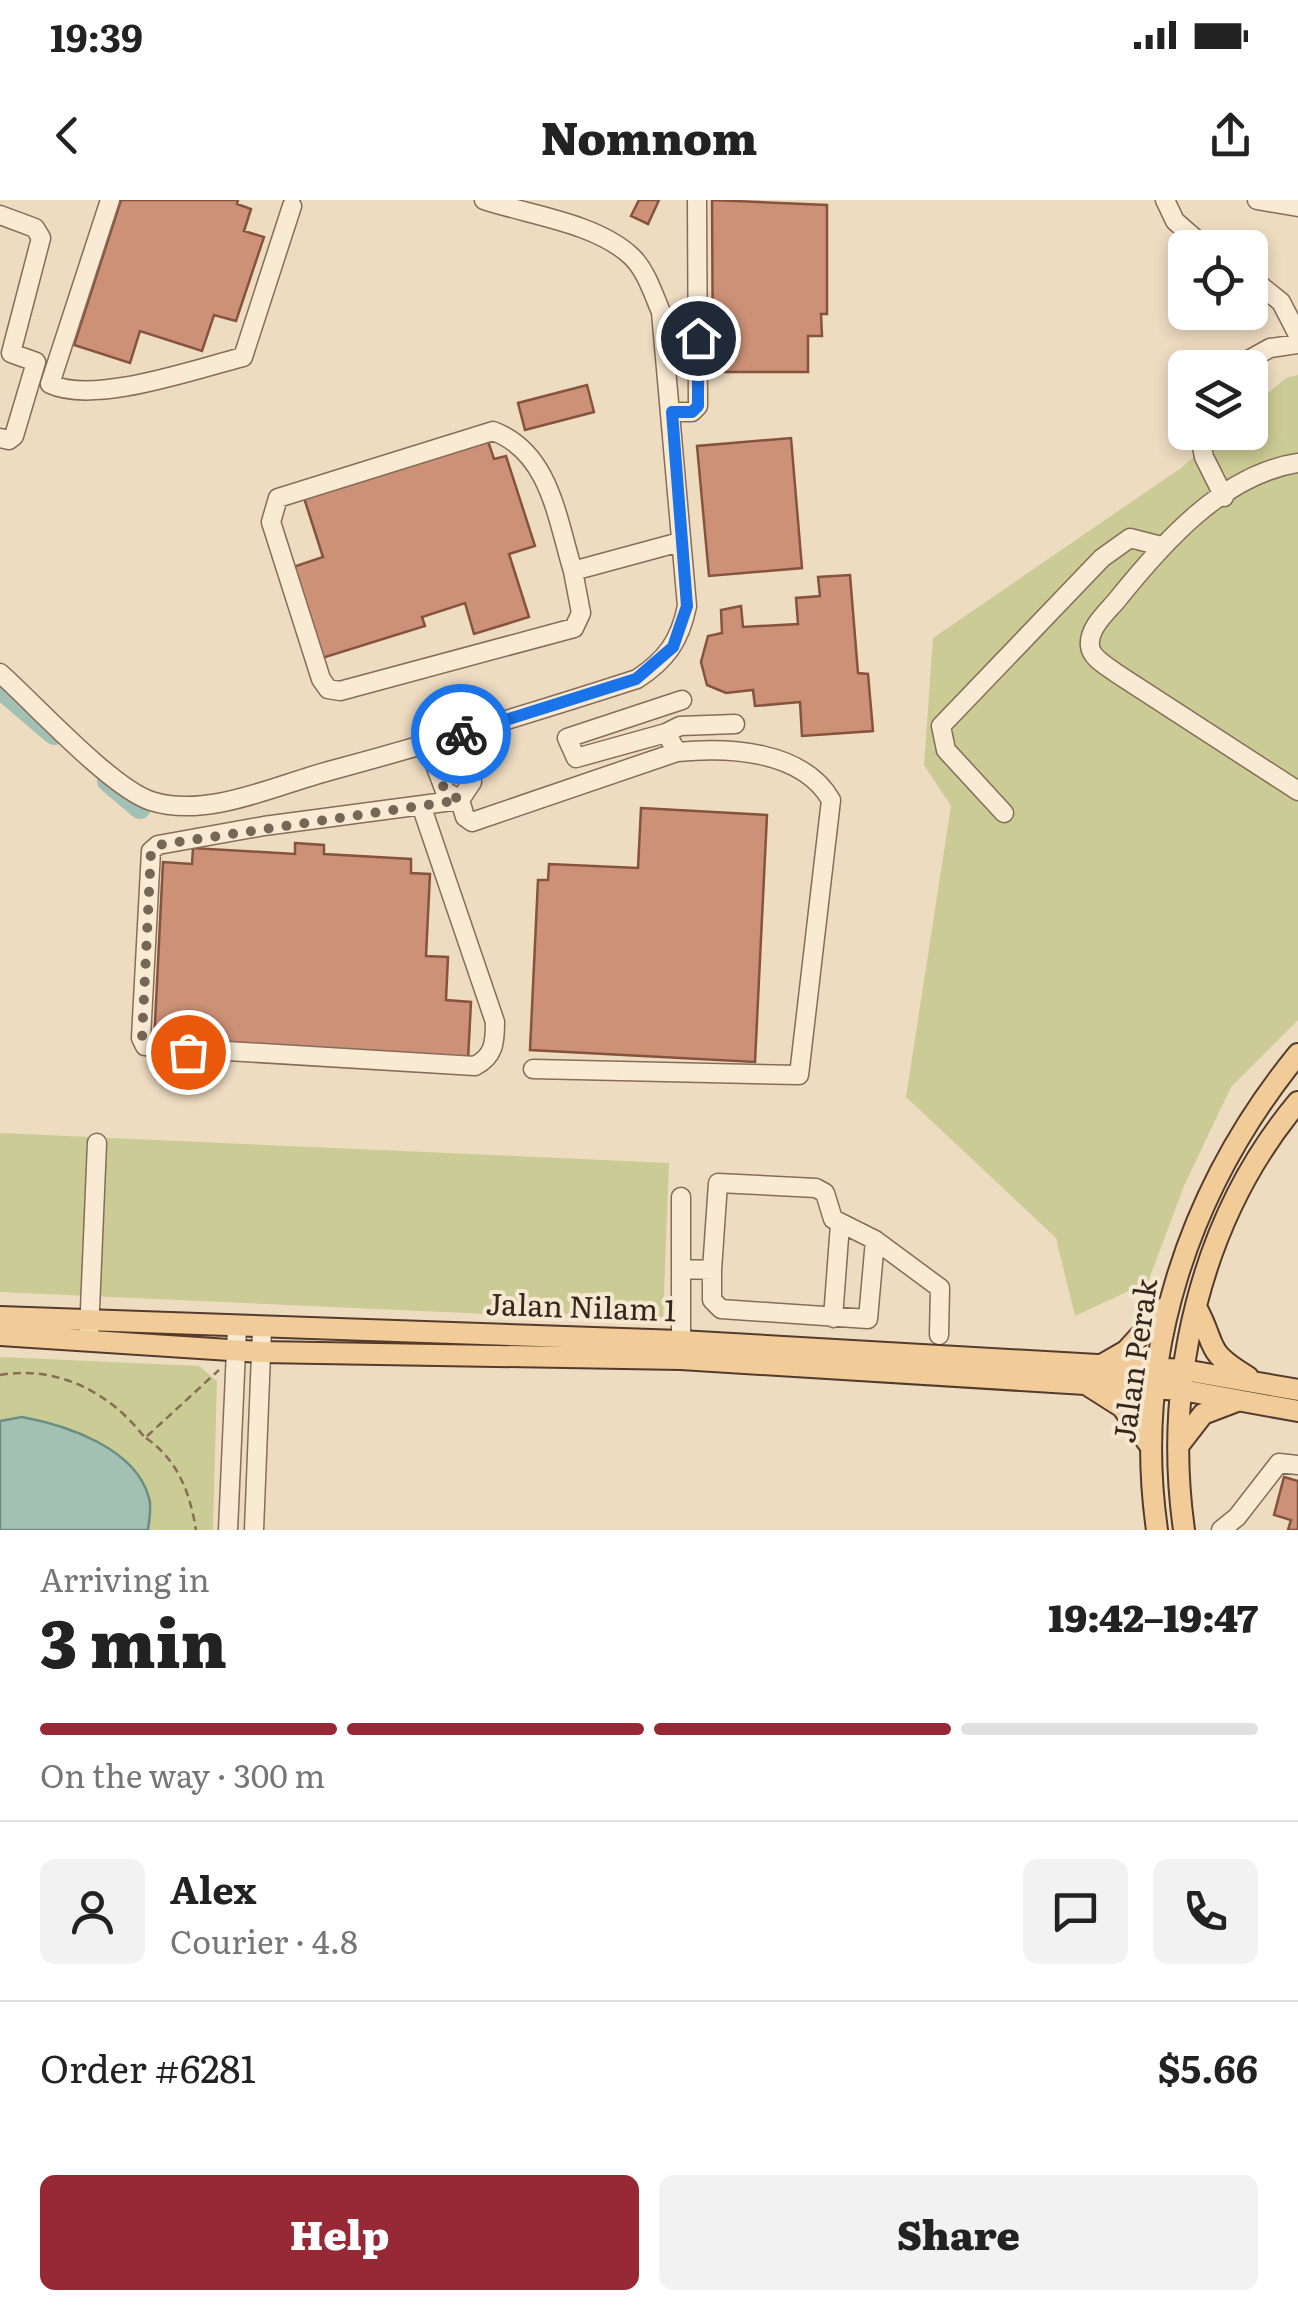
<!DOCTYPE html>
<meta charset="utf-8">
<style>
body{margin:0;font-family:Literata,serif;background:#f2f2f2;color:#222;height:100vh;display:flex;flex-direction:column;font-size:38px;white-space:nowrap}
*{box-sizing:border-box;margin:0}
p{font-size:32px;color:#767676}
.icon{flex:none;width:55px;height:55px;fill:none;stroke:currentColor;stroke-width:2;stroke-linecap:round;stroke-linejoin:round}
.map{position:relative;height:1330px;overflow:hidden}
.sheet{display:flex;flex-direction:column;background:#fff;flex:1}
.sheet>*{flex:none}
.tools{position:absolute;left:1168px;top:30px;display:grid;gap:20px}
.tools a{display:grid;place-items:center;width:100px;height:100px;border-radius:15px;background:#fff;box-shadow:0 5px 15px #0003;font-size:50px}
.pin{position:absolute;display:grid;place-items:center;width:85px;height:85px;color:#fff;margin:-42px;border:5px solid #fff;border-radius:50%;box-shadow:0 2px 10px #0007}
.courier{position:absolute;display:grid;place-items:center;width:100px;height:100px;margin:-50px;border:8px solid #1a73e8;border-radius:50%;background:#fff;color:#222;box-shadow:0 2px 12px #0007}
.summary em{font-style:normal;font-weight:800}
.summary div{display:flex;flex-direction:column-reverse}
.summary{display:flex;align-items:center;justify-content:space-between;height:170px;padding:0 40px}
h1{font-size:65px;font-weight:800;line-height:75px}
.bar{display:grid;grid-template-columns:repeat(4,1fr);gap:15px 10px;align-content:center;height:120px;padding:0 40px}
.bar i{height:12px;border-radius:8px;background:#e0e0e0}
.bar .selected{background:#962935}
.bar p{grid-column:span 4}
.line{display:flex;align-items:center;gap:25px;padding:0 40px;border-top:2px solid #e0e0e0}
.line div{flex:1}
.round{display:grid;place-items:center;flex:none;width:105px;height:105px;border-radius:15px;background:#f2f2f2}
.action{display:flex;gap:20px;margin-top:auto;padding:20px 40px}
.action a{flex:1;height:115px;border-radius:15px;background:#962935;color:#fff;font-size:40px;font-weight:800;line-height:115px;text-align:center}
.action a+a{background:#f2f2f2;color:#222}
.status{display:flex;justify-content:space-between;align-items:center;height:70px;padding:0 50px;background:#fff;direction:ltr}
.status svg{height:28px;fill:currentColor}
header{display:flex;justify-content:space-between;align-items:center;height:130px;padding:0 40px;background:#fff;font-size:45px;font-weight:800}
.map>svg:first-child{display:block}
.green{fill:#cbcb95}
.water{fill:#a3c0b5;stroke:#6b8e81;stroke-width:2.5}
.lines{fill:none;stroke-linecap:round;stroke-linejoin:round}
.river{stroke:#a3c0b5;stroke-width:22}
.building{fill:#cc9176;stroke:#86533e;stroke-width:2.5}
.minor-casing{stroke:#876c58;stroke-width:21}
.major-casing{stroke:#543b2d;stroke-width:24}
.path{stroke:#876c58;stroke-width:2.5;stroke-dasharray:8 5;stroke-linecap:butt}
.minor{stroke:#f9ead4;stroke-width:18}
.major{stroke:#f1cc98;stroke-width:20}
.done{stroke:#766656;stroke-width:10;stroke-dasharray:0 18}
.route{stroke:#1a73e8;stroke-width:12}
.labels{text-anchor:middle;stroke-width:8;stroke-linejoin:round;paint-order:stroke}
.street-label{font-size:30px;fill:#36271d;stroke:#f5e7d0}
</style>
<div class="status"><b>19:39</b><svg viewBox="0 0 49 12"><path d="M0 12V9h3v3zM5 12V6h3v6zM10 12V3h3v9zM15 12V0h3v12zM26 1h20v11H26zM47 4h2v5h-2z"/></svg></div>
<header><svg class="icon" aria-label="back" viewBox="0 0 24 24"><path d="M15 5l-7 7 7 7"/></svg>Nomnom<svg class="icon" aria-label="share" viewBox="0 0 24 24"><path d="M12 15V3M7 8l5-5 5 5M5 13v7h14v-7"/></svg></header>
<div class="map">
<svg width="1298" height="1330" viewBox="0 0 1298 1330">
<rect width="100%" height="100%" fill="#eedcc1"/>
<!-- green -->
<path class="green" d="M 1298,175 L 1298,820 L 1231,887 L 1184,986 L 1148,1082 L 1075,1116 L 1056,1038 L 906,897 L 951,606 L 924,565 L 933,438 L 1181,268 L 1222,233 L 1250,232 L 1250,208 L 1286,178 Z
M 0,933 L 669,963 L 663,1122 L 0,1092 Z
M 0,1157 L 199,1166 L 217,1181 L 213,1330 L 0,1330 Z"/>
<!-- water -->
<path class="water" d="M 22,1217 C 66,1225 136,1248 149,1298 C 152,1307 149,1321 148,1330 L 0,1330 L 0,1221 Z"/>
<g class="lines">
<!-- river -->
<path class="river" d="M 0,488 L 54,534
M 108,581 L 140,608"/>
</g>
<!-- building -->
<path class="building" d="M 121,0 L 238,0 L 237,4 L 251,9 L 244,31 L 264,37 L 236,121 L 214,115 L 202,151 L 140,131 L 130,163 L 74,145 Z
M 639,0 L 659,0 L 648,24 L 631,16 Z
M 712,0 L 827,5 L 827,114 L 821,114 L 822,136 L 808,136 L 808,172 L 713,172 Z
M 587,185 L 594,212 L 525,230 L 518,203 Z
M 791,238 L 802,368 L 709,376 L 697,246 Z
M 488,241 L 494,259 L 506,256 L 535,346 L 509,354 L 529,417 L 474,434 L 465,403 L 422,417 L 425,426 L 319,459 L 290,368 L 323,357 L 304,298 Z
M 850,375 L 858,473 L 868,474 L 873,531 L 802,536 L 800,502 L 755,506 L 753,490 L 726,493 L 707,485 L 701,462 L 708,436 L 722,433 L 721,410 L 741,406 L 743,427 L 798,424 L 796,398 L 820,396 L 818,377 Z
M 641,608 L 767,615 L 755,862 L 530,850 L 538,680 L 548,680 L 549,664 L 638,668 Z
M 295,643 L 324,645 L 324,654 L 411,659 L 411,673 L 430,674 L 426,756 L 448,757 L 446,800 L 471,802 L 468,860 L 154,843 L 163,662 L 192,664 L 193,648 L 295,654 Z
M 1284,1277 L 1298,1281 L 1298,1330 L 1288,1330 L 1291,1320 L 1274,1315 Z"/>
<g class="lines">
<defs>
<path id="minor" d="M 110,0 L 50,184 C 94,205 195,169 243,157 L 292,6
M 1165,0 L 1175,21 L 1206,48
M 1257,0 L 1298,7
M 0,15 L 35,28 L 41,38 L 11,153 L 36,162 L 14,236 L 9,240 L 0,238
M 1250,77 L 1281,102 L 1298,135
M 1234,168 L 1270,148 L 1298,144
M 672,212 L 692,212 L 698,206 L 697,0
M 1199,232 L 1204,257 L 1224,297
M 1298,263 C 1223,274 1162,344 1117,400 C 1107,412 1088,428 1090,446 C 1091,458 1107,466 1116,473 L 1298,591
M 573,371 L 581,413 L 574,428 L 340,491 L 328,489 L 321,479 L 271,322 L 278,298 L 493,231 C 550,252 557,319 573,371 L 680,342
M 0,473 C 36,505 110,587 151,601 C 207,619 276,585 329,571 C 433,543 535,512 637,479 C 666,460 680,441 687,406 L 661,112 C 653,93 646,70 631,56 C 596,23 529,15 484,0
M 666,533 L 680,526 L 735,524
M 427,544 L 445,591 L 460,600 L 465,617 L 472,622 L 677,552 C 728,547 802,550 831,600 L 799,875 L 533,869
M 677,552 L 666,533 L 576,558 L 567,538 L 682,500
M 422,608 L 495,822 C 495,843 494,856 475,866 L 145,846 L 141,838 L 151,651 L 158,645 L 264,626 L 460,600 L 472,582 L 461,534
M 1004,613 L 946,550 L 941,526 L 1102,358 L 1130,338 L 1161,346
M 681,997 L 681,1152
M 681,1069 L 712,1070 L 712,1100 L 721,1109 L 868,1119 L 875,1040
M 712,1070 L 718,983 L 816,988 L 825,993 L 833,1019 L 875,1040 L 940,1088 L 939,1135
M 833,1118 L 840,1024
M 89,1133 L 97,943
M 228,1330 L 237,1128
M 254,1330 L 262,1129
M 1221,1330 L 1237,1317 L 1279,1263 L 1298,1265"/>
<path id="major" d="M 1196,1107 C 1218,1147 1202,1149 1248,1177
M 0,1117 L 680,1141 L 1184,1170 L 1298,1190
M 0,1135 L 261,1152 L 681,1159 L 1182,1190 L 1298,1211
M 1100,1166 L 1126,1151 L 1167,1106
M 1089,1186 L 1122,1207 L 1151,1247
M 1179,1245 L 1203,1214 L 1237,1201
M 1157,1330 C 1132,1156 1189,988 1298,854
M 1184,1330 C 1163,1181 1200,1019 1298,902"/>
</defs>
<!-- minor casing -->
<use href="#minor" class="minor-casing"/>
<!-- major casing -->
<use href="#major" class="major-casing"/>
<!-- path -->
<path class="path" d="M 0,1175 C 58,1165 111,1193 145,1238 L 219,1170
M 146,1238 C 178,1260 190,1293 196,1330"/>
<!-- minor -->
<use href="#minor" class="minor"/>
<!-- major -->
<use href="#major" class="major"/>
</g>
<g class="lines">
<!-- done -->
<path class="done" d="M 188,852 L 152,850 L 142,838 L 151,651 L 158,645 L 460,600 L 445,591 L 427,544 L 461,534"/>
<!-- route -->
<path class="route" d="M 461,534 L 636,479 L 673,447 L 687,406 L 672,212 L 692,212 L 698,206 L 698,138"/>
</g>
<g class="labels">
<!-- street labels -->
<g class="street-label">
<text transform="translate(581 1108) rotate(2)" y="10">Jalan Nilam 1</text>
<text transform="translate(1136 1161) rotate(-82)" y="10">Jalan Perak</text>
</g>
</g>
</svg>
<div class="tools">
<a><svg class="icon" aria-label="locate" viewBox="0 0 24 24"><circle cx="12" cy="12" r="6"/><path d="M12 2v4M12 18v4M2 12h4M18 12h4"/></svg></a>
<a><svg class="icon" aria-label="layers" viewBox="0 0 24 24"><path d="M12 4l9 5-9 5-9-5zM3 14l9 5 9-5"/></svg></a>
</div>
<div class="pin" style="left:188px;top:852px;background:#ea580c"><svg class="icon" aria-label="bag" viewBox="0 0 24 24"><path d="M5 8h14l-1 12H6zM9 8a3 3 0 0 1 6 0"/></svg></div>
<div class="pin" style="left:698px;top:138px;background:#1f2937"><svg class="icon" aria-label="home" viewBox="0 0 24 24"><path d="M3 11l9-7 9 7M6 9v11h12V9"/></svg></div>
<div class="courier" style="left:461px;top:534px"><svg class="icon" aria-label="bike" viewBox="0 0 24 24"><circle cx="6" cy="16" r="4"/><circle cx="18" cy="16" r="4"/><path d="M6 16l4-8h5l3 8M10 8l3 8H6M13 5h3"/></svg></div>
</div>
<section class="sheet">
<div class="summary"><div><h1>3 min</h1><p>Arriving in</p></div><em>19:42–19:47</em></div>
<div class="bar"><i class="selected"></i><i class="selected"></i><i class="selected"></i><i></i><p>On the way · 300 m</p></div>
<div class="line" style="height:180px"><a class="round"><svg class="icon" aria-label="person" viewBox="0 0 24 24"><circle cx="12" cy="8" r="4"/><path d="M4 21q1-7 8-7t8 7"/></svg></a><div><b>Alex</b><p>Courier · 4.8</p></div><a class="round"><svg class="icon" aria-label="chat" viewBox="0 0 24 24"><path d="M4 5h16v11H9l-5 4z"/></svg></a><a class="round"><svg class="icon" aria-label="phone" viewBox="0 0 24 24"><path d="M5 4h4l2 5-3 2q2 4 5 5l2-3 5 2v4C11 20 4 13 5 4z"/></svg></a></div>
<div class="line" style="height:130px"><div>Order #6281</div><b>$5.66</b></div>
<div class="action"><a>Help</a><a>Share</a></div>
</section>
